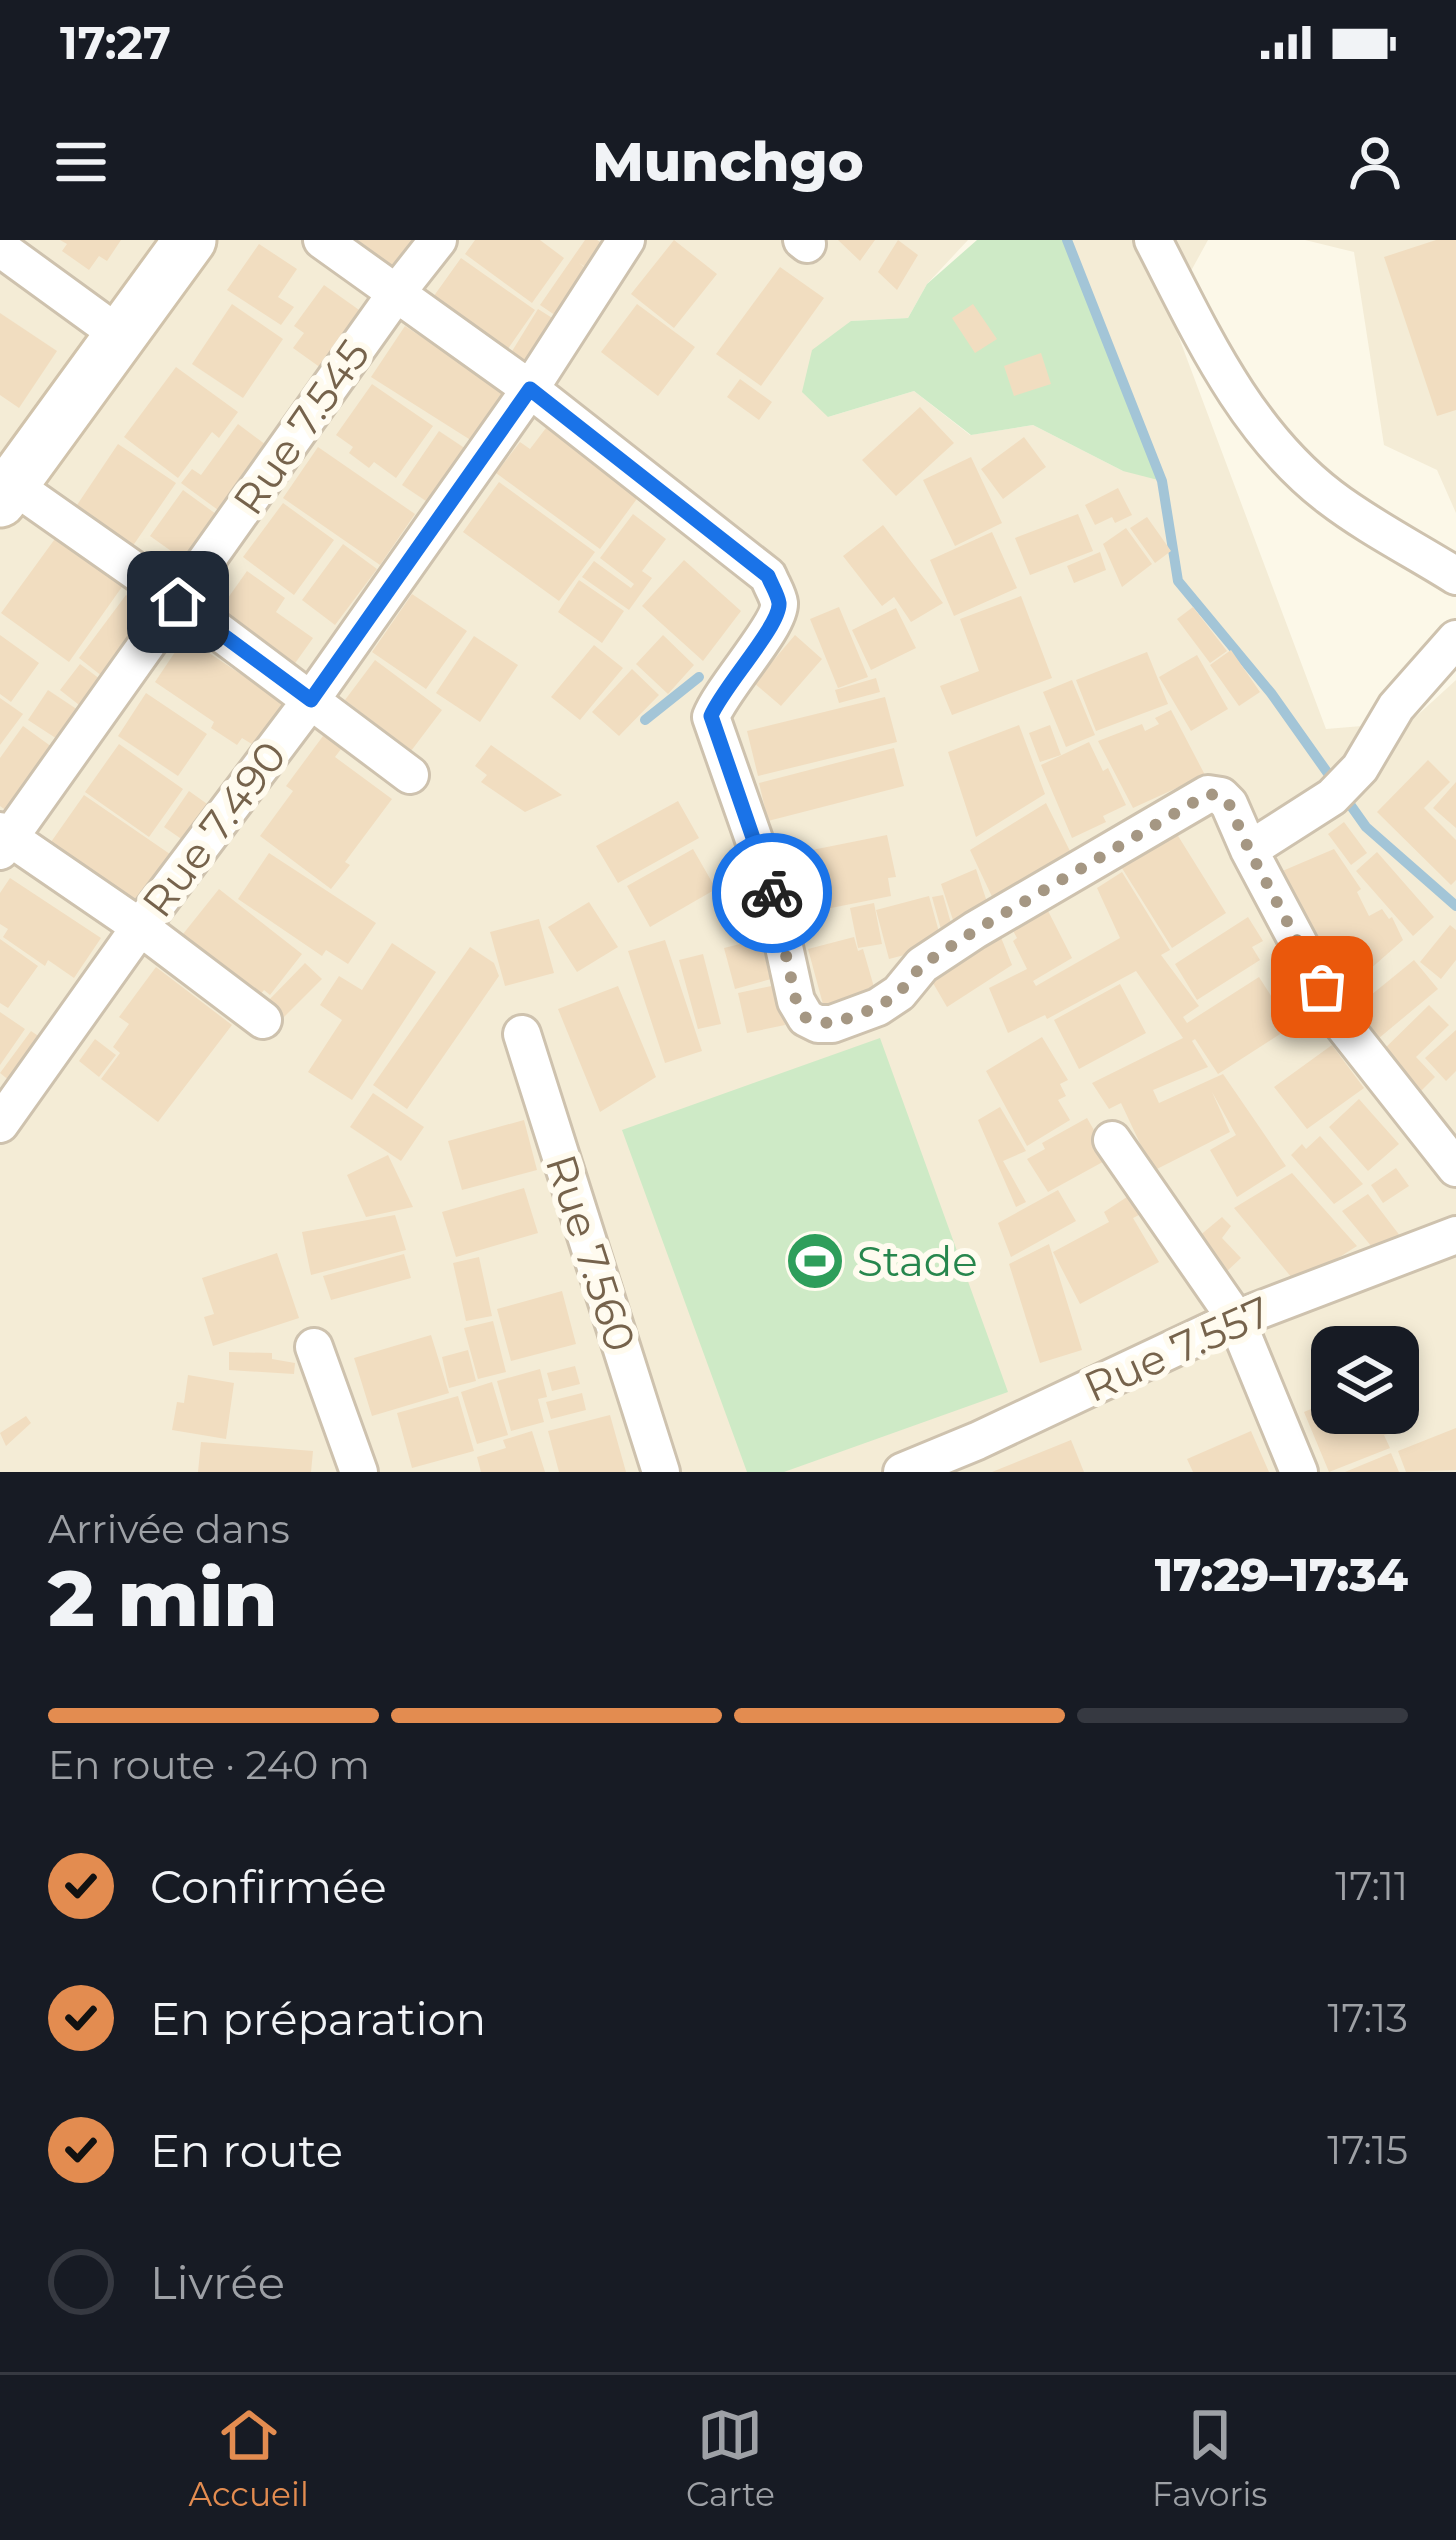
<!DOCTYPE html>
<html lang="fr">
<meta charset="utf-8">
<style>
body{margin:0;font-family:Montserrat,sans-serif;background:#242831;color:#f1f3f6;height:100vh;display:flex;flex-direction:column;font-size:45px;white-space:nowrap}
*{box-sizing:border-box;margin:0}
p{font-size:39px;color:#9ea1a6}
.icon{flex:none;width:66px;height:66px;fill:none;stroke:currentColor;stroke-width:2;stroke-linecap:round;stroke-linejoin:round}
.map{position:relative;height:1232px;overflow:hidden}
.panel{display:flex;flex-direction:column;background:#171b24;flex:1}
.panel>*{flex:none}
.controls{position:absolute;left:1311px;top:1086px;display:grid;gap:24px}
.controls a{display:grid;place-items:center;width:108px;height:108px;border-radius:24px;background:#171b24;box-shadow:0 6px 18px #0003;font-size:60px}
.pin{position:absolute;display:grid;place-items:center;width:102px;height:102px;color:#fff;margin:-51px;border-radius:24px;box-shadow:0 6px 18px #0006}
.courier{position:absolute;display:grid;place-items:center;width:120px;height:120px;margin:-60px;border:9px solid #1a73e8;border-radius:50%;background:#fff;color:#222;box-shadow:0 3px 15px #0007}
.headline em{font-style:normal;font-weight:800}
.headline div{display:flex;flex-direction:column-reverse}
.headline{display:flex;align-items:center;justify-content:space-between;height:204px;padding:0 48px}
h1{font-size:78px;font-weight:800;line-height:90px}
.bar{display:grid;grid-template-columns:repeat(4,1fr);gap:18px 12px;align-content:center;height:144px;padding:0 48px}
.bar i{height:15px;border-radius:9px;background:#363941}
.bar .active{background:#e38c50}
.bar p{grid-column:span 4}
ol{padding:0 48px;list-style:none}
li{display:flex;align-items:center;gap:36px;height:132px}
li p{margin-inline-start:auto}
li .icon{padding:12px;border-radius:50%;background:#e38c50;color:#111;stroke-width:4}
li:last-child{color:#9ea1a6}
li i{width:66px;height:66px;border:6px solid #363941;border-radius:50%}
.status{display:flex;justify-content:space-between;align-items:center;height:84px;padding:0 60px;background:#171b24;direction:ltr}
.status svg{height:33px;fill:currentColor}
header{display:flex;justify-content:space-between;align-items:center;height:156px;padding:0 48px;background:#171b24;font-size:54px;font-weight:800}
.tabs{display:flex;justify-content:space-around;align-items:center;height:168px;border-top:3px solid #363941;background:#171b24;font-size:33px;color:#9ea1a6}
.tabs a{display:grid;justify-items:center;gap:6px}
.tabs .active{color:#e38c50}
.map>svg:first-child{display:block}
.residential{fill:#f4ecd6;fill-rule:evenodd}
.green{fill:#ceeac6}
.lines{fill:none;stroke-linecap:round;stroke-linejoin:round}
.stream{stroke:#a3c5d7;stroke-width:10}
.building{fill:#f1ddc0}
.minor-casing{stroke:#cec2ae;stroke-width:42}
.secondary-casing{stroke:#d1c3ab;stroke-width:57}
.minor{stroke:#fff;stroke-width:36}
.secondary{stroke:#fff;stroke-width:51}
.done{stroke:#a59783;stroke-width:12;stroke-dasharray:0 21.6}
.route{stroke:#1a73e8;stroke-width:15}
.labels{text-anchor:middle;stroke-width:12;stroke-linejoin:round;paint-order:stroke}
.street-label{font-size:42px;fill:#76634c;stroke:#fffbef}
.leisure-label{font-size:42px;fill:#27864d;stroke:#fffbef;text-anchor:start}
</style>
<div class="status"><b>17:27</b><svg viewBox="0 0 49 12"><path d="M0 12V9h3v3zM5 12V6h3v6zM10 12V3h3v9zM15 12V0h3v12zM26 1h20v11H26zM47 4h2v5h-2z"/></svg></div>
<header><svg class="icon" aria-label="menu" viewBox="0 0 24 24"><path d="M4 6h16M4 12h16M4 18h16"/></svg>Munchgo<svg class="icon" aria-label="person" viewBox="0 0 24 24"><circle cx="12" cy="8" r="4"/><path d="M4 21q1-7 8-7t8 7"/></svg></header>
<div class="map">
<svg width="1456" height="1232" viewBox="0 0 1456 1232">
<rect width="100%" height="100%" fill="#fcf8e8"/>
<!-- residential -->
<path class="residential" d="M 0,0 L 968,0 L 927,44 L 908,78 L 851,81 L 828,177 L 914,151 L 970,195 L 1033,185 L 1123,231 L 1117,123 L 1102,95 L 1067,0 L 1208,0 L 1169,71 L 1326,489 L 1410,482 L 1456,440 L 1456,1232 L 0,1232 ZM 1332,1107 L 1398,1107 L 1398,1173 L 1332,1173 Z
M 1305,0 L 1456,0 L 1456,273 L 1437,230 L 1384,205 L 1354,12 Z"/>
<!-- green -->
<path class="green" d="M 977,0 L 1067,0 L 1162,241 L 1123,231 L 1033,185 L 971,195 L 914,151 L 828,177 L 802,152 L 812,110 L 851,81 L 908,78 L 927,44 Z
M 880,798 L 1008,1152 L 784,1232 L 747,1232 L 622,890 Z"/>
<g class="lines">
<!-- stream -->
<path class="stream" d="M 1067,0 L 1162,241 L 1178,341 L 1271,453 L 1366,587 L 1456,666
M 645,480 L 699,437"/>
</g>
<!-- building -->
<path class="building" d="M 60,0 L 121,0 L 107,21 L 99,16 L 89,30 L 62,11 L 67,4 Z
M 359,0 L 427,0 L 395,43 L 351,11 Z
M 475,0 L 540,0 L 564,18 L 532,63 L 465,14 Z
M 585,0 L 597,0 L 613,10 L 597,34 L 579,23 L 597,37 L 565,82 L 540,65 Z
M 674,0 L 717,34 L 674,88 L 631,54 Z
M 838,0 L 875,0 L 860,21 Z
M 898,0 L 918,15 L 897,50 L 878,32 Z
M 1436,0 L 1456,0 L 1456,170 L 1437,176 L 1384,17 Z
M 259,4 L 297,29 L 278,57 L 294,67 L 281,85 L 227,50 Z
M 461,18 L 535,70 L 505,113 L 431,60 Z
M 780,27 L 824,58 L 761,146 L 716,114 Z
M 324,45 L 369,77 L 328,133 L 293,108 L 304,93 L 294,86 Z
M 232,64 L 283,99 L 243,158 L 192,124 Z
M 637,64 L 695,107 L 658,156 L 601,112 Z
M 973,64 L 997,99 L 975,113 L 952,78 Z
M 538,69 L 565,86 L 532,138 L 506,121 Z
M 0,73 L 57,111 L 19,168 L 0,155 Z
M 405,86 L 513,157 L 480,206 L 371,137 Z
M 1041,113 L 1051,144 L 1014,156 L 1004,126 Z
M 176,127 L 238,172 L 219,198 L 212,192 L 178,238 L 124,197 Z
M 740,139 L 772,162 L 759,180 L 727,157 Z
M 372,144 L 433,186 L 396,238 L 374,222 L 369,228 L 349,213 L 353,207 L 336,195 Z
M 920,167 L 954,203 L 896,256 L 862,220 Z
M 238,184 L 277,213 L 229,278 L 181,243 L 192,229 L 201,235 Z
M 546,188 L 639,256 L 600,309 L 496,233 L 520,202 L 530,209 Z
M 439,191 L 475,215 L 438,269 L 402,245 Z
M 1024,197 L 1046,227 L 1003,259 L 981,229 Z
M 118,204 L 176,243 L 130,310 L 73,271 Z
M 318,207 L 415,274 L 380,325 L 283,258 Z
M 971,217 L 1002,283 L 955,306 L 923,240 Z
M 499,242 L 595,312 L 559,361 L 463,292 Z
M 1118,248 L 1132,275 L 1115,283 L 1112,277 L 1095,285 L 1085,265 Z
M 183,250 L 227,282 L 195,328 L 150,296 Z
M 283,263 L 334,300 L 294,355 L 243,317 Z
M 633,274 L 666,299 L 642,331 L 652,338 L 629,370 L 582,337 L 594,321 L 631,348 L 634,344 L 600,318 Z
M 1078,274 L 1093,311 L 1030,335 L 1015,298 Z
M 1147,277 L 1171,311 L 1155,323 L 1130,288 Z
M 883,285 L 943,363 L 911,382 L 894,357 L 882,366 L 843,316 Z
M 1126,288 L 1152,324 L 1122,347 L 1103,304 Z
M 992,292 L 1017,348 L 954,376 L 930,320 Z
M 57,296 L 124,344 L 69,422 L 1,373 Z
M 343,304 L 377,329 L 335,385 L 302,360 Z
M 1100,312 L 1106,330 L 1074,343 L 1067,326 Z
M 684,320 L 741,371 L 703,421 L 642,366 Z
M 247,331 L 285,358 L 276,372 L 313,398 L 286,436 L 211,382 Z
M 579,340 L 624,371 L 602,403 L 558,372 Z
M 412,354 L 467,391 L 426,449 L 372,412 Z
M 126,355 L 160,380 L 112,444 L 79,418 Z
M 1021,356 L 1052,438 L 952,475 L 940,446 L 979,431 L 960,379 Z
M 839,367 L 868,437 L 838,448 L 810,379 Z
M 1193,367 L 1227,411 L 1210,423 L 1177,379 Z
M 896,368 L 916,408 L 871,430 L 852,390 Z
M 0,395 L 39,423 L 11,462 L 0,454 Z
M 663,395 L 694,425 L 668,454 L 636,424 Z
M 795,395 L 822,419 L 781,466 L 754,443 Z
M 474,396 L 518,425 L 480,482 L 436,453 Z
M 185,397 L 284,463 L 255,506 L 242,498 L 237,505 L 211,488 L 214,482 L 155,442 Z
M 594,405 L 623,428 L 580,480 L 551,457 Z
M 1231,410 L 1260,452 L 1239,466 L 1210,425 Z
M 1147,412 L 1168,464 L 1096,491 L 1076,440 Z
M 1197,415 L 1228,469 L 1191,491 L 1159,437 Z
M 375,420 L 442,470 L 411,511 L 345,460 Z
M 80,424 L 104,442 L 83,468 L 60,450 Z
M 632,429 L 659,455 L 619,496 L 592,472 Z
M 876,438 L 880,452 L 839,463 L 835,450 Z
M 1072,440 L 1095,495 L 1066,507 L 1043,452 Z
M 48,450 L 90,478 L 71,508 L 28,480 Z
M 146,453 L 207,494 L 178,536 L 118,496 Z
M 885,457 L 897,502 L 758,536 L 747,491 Z
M 0,458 L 23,474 L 0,505 Z
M 1171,470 L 1205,535 L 1133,568 L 1098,501 L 1142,484 L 1145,491 L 1159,484 L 1155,478 Z
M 1019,485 L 1045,554 L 976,597 L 948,512 Z
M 1050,485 L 1061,515 L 1040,522 L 1029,493 Z
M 23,486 L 63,515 L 18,579 L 0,566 L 0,518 Z
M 326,492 L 344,505 L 335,517 L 392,559 L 345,622 L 350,625 L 331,649 L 260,596 L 293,551 L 286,546 Z
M 1089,502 L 1103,531 L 1108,528 L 1126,565 L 1103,576 L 1106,582 L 1072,598 L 1041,525 Z
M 119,504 L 183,549 L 149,597 L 85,552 Z
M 491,505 L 562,555 L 525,572 L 481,542 L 487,535 L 475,526 Z
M 894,508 L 904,546 L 768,581 L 759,543 Z
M 1428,520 L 1450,542 L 1424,568 L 1456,600 L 1456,640 L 1451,645 L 1377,572 Z
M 1456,542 L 1456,588 L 1433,568 Z
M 189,551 L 217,571 L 193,607 L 164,587 Z
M 84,555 L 183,623 L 149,671 L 51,602 Z
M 678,561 L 699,598 L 618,643 L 596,606 Z
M 1046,563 L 1071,613 L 995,663 L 970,610 Z
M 1344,582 L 1367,613 L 1351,625 L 1328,594 Z
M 1175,591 L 1226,673 L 1172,708 L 1120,625 Z
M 887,595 L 896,637 L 888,638 L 891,656 L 816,671 L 813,653 L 820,652 L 812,610 Z
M 693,609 L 716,649 L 650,687 L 627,646 Z
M 1334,609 L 1361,649 L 1357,652 L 1369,676 L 1382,669 L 1389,679 L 1392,677 L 1403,700 L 1342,754 L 1273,635 Z
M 1377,612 L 1434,677 L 1413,696 L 1356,631 Z
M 269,613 L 376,683 L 348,724 L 326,710 L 322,716 L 238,659 Z
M 976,629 L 992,677 L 958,695 L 941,644 Z
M 1122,632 L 1170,710 L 1161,715 L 1199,766 L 1183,777 L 1187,783 L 1259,737 L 1291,787 L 1218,834 L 1195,799 L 1192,801 L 1208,827 L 1153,850 L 1159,863 L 1223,834 L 1286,926 L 1237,957 L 1210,910 L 1236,895 L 1212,852 L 1230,892 L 1153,931 L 1121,863 L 1109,869 L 1092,843 L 1183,798 L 1136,731 L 1047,779 L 1045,775 L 1008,793 L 989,748 L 1027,729 L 1013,701 L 1017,698 L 1011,687 L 1045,665 L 1072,718 L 1033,741 L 1036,746 L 1120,698 L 1097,648 Z
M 10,638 L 101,698 L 74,738 L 48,720 L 45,726 L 3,697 L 8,689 L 0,684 L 0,653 Z
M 219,649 L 302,714 L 270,755 L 264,750 L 256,760 L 179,699 Z
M 943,655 L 956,701 L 945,704 L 932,657 Z
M 929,656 L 941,699 L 915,706 L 916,712 L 889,719 L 876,670 Z
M 589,662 L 618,707 L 577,732 L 548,687 Z
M 874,663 L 882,704 L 858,708 L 850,668 Z
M 1248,677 L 1263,701 L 1252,707 L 1260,720 L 1197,760 L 1175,724 Z
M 539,679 L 554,733 L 505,746 L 490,692 Z
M 1450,685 L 1456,690 L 1456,720 L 1441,739 L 1420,722 Z
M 1000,695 L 1012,725 L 947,767 L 930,738 Z
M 854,697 L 858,711 L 863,709 L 876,754 L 824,768 L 808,709 Z
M 0,699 L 38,726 L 8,768 L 0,763 Z
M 760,699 L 771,739 L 735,749 L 724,708 Z
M 665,700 L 702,811 L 665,823 L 628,711 Z
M 392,703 L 436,732 L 352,860 L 308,832 L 342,780 L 320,765 L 339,736 L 362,750 Z
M 470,707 L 494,723 L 499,736 L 407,869 L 373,845 Z
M 703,714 L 721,784 L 698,789 L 679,720 Z
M 1414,720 L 1438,749 L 1373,803 L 1349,773 Z
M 305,723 L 322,739 L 282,779 L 266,763 Z
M 156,727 L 232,785 L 158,882 L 101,839 L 120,813 L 113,807 L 129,784 L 119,777 Z
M 1120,744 L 1146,793 L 1079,829 L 1054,780 Z
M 776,745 L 785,785 L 747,793 L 738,753 Z
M 618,746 L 656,837 L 600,872 L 558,769 Z
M 1429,765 L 1449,785 L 1416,817 L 1435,837 L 1414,858 L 1376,817 Z
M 0,772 L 25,789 L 0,825 Z
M 1456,790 L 1456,831 L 1446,841 L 1425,818 Z
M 31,791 L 53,806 L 21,850 L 0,833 Z
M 1042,797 L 1068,840 L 1060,844 L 1066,856 L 1058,860 L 1070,880 L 1027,906 L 986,831 Z
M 95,799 L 116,815 L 99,837 L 79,821 Z
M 1332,805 L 1364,848 L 1307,889 L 1274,847 Z
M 373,853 L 424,887 L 401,921 L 350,887 Z
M 1359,859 L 1399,904 L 1368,931 L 1329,887 Z
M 1000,867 L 1026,911 L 1003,921 L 1026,962 L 1016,967 L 978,880 Z
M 1087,878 L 1110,918 L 1048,952 L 1027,919 L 1045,909 L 1042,903 Z
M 524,880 L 537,930 L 462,950 L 448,901 Z
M 1320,896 L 1363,944 L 1334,964 L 1291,915 L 1302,904 L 1306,909 Z
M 388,915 L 413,967 L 366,977 L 347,935 Z
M 1396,928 L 1409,946 L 1383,963 L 1371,945 Z
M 1292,933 L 1357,1006 L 1297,1044 L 1234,968 Z
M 524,948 L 538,993 L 456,1017 L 442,972 Z
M 1058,950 L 1076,981 L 1011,1017 L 998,983 Z
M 1368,954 L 1404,1001 L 1377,1013 L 1342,971 Z
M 1130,955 L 1141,974 L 1133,978 L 1159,1022 L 1080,1064 L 1053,1012 L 1109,982 L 1104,972 Z
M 395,975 L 406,1010 L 311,1035 L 302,992 Z
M 1222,977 L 1231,986 L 1222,998 L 1241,1018 L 1225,1033 L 1192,1002 Z
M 1049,1004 L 1082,1110 L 1040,1123 L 1009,1024 Z
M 277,1013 L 299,1078 L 213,1106 L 204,1077 L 214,1074 L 202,1038 Z
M 404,1014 L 411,1038 L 331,1060 L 323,1036 Z
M 479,1017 L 492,1076 L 466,1081 L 453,1023 Z
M 562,1051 L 576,1104 L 511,1121 L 497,1069 Z
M 493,1081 L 506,1132 L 478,1139 L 464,1088 Z
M 431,1095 L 449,1153 L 372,1176 L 354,1118 Z
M 468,1110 L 476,1141 L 449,1148 L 442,1117 Z
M 229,1112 L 272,1113 L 272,1119 L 295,1123 L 294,1134 L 229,1130 Z
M 575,1126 L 580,1144 L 552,1151 L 547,1133 Z
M 540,1129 L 547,1157 L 538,1159 L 544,1182 L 511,1191 L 497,1141 Z
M 188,1135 L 234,1143 L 226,1199 L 172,1190 L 177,1162 L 184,1163 Z
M 492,1142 L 508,1195 L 477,1204 L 461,1152 Z
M 582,1153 L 586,1170 L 551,1179 L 546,1162 Z
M 458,1156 L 474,1211 L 412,1228 L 397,1173 Z
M 1332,1160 L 1332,1173 L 1383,1173 L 1391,1193 L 1384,1195 L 1390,1208 L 1329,1232 L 1304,1172 Z
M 610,1175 L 626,1232 L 559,1232 L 548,1191 Z
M 26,1176 L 31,1183 L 6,1206 L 0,1193 Z
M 1456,1188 L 1456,1230 L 1406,1232 L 1398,1211 Z
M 532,1191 L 545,1232 L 481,1232 L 477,1217 L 506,1208 L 503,1200 Z
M 1251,1191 L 1269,1232 L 1193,1232 L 1187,1219 Z
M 1071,1200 L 1084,1232 L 992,1232 Z
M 201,1202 L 313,1211 L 311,1232 L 198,1232 Z
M 1391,1213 L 1399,1232 L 1345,1232 Z"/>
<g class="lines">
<defs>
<path id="minor" d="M 626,0 L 530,149 L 768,336 C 771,344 778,355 779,363 C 781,385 722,448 711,477 L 771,648 L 796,761 L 806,778 L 818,784 L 832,784 L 878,767 L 899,753 L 922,725 L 975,690 L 1208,554 L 1221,556 L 1229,564 L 1249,610 L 1340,781 L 1456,928
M 802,0 L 807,4
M 1153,0 C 1201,93 1245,192 1330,257 C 1369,287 1415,310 1456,336
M 0,8 L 121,96
M 0,236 L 178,361 L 410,535
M 0,591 L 140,687 L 263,780
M 1249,610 L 1332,557 L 1360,528 L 1396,467 L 1456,399
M 0,611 L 397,52 L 438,0
M 522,794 L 661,1232
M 0,884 L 140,687 L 311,460 L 530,149 L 322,0
M 1112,900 L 1236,1079 L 1299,1232
M 314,1107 L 359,1232
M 902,1232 L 977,1201 L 1236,1079 L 1456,995"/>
<path id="secondary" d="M 0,261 L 190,0"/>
</defs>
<!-- minor casing -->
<use href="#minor" class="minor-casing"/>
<!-- secondary casing -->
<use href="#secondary" class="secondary-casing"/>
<!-- minor -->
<use href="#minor" class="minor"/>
<!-- secondary -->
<use href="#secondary" class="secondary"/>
</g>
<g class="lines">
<!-- done -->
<path class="done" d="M 772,653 L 796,760 L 806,778 L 832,784 L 878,767 L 899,753 L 922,725 L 976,690 L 1208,554 L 1221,556 L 1229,564 L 1249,610 L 1322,747"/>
<!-- route -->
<path class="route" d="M 178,362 L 311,460 L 530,149 L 768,336 C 771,344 778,355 779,363 C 781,385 722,448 711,476 L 772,653"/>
</g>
<!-- icons -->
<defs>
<symbol id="stadium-disc" viewBox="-11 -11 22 22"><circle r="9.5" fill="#2e9e5b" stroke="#fffbef"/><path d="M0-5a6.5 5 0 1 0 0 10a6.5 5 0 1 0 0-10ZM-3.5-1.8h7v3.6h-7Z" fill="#fff"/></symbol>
</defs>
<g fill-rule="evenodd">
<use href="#stadium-disc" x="782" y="988" width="66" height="66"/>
</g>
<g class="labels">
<!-- street labels -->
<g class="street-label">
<text transform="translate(301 187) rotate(-55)" y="15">Rue 7.545</text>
<text transform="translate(214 589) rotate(-53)" y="15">Rue 7.490</text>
<text transform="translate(591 1013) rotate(72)" y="15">Rue 7.560</text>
<text transform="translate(1177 1109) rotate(-24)" y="15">Rue 7.557</text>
</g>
<!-- leisure labels -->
<g class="leisure-label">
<text x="857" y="1036">Stade</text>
</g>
</g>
</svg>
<div class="controls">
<a><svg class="icon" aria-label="layers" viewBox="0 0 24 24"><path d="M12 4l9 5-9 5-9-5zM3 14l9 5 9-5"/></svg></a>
</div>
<div class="pin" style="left:1322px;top:747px;background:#ea580c"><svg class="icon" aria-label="bag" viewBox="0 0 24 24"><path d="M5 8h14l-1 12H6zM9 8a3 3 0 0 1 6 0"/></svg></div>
<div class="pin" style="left:178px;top:362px;background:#1f2937"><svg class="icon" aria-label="home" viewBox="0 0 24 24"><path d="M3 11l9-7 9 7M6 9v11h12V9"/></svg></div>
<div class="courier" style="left:772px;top:653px"><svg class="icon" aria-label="bike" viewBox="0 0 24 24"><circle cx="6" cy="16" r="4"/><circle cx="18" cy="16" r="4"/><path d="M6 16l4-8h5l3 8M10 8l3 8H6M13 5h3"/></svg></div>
</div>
<section class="panel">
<div class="headline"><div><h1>2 min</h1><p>Arrivée dans</p></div><em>17:29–17:34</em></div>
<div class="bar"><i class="active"></i><i class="active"></i><i class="active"></i><i></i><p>En route · 240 m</p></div>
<ol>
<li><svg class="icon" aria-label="check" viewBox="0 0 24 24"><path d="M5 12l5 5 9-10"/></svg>Confirmée<p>17:11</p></li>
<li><svg class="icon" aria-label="check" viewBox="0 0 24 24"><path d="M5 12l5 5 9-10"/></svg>En préparation<p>17:13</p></li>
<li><svg class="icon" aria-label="check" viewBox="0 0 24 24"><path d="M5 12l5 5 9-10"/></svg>En route<p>17:15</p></li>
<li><i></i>Livrée</li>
</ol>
</section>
<nav class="tabs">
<a class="active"><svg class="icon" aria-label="home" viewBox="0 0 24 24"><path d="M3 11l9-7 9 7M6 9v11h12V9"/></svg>Accueil</a>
<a><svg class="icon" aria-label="map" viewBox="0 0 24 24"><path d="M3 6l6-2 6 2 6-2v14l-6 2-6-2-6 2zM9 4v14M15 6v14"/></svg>Carte</a>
<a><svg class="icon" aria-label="saved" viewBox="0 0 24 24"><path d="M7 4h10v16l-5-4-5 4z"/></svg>Favoris</a>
</nav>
